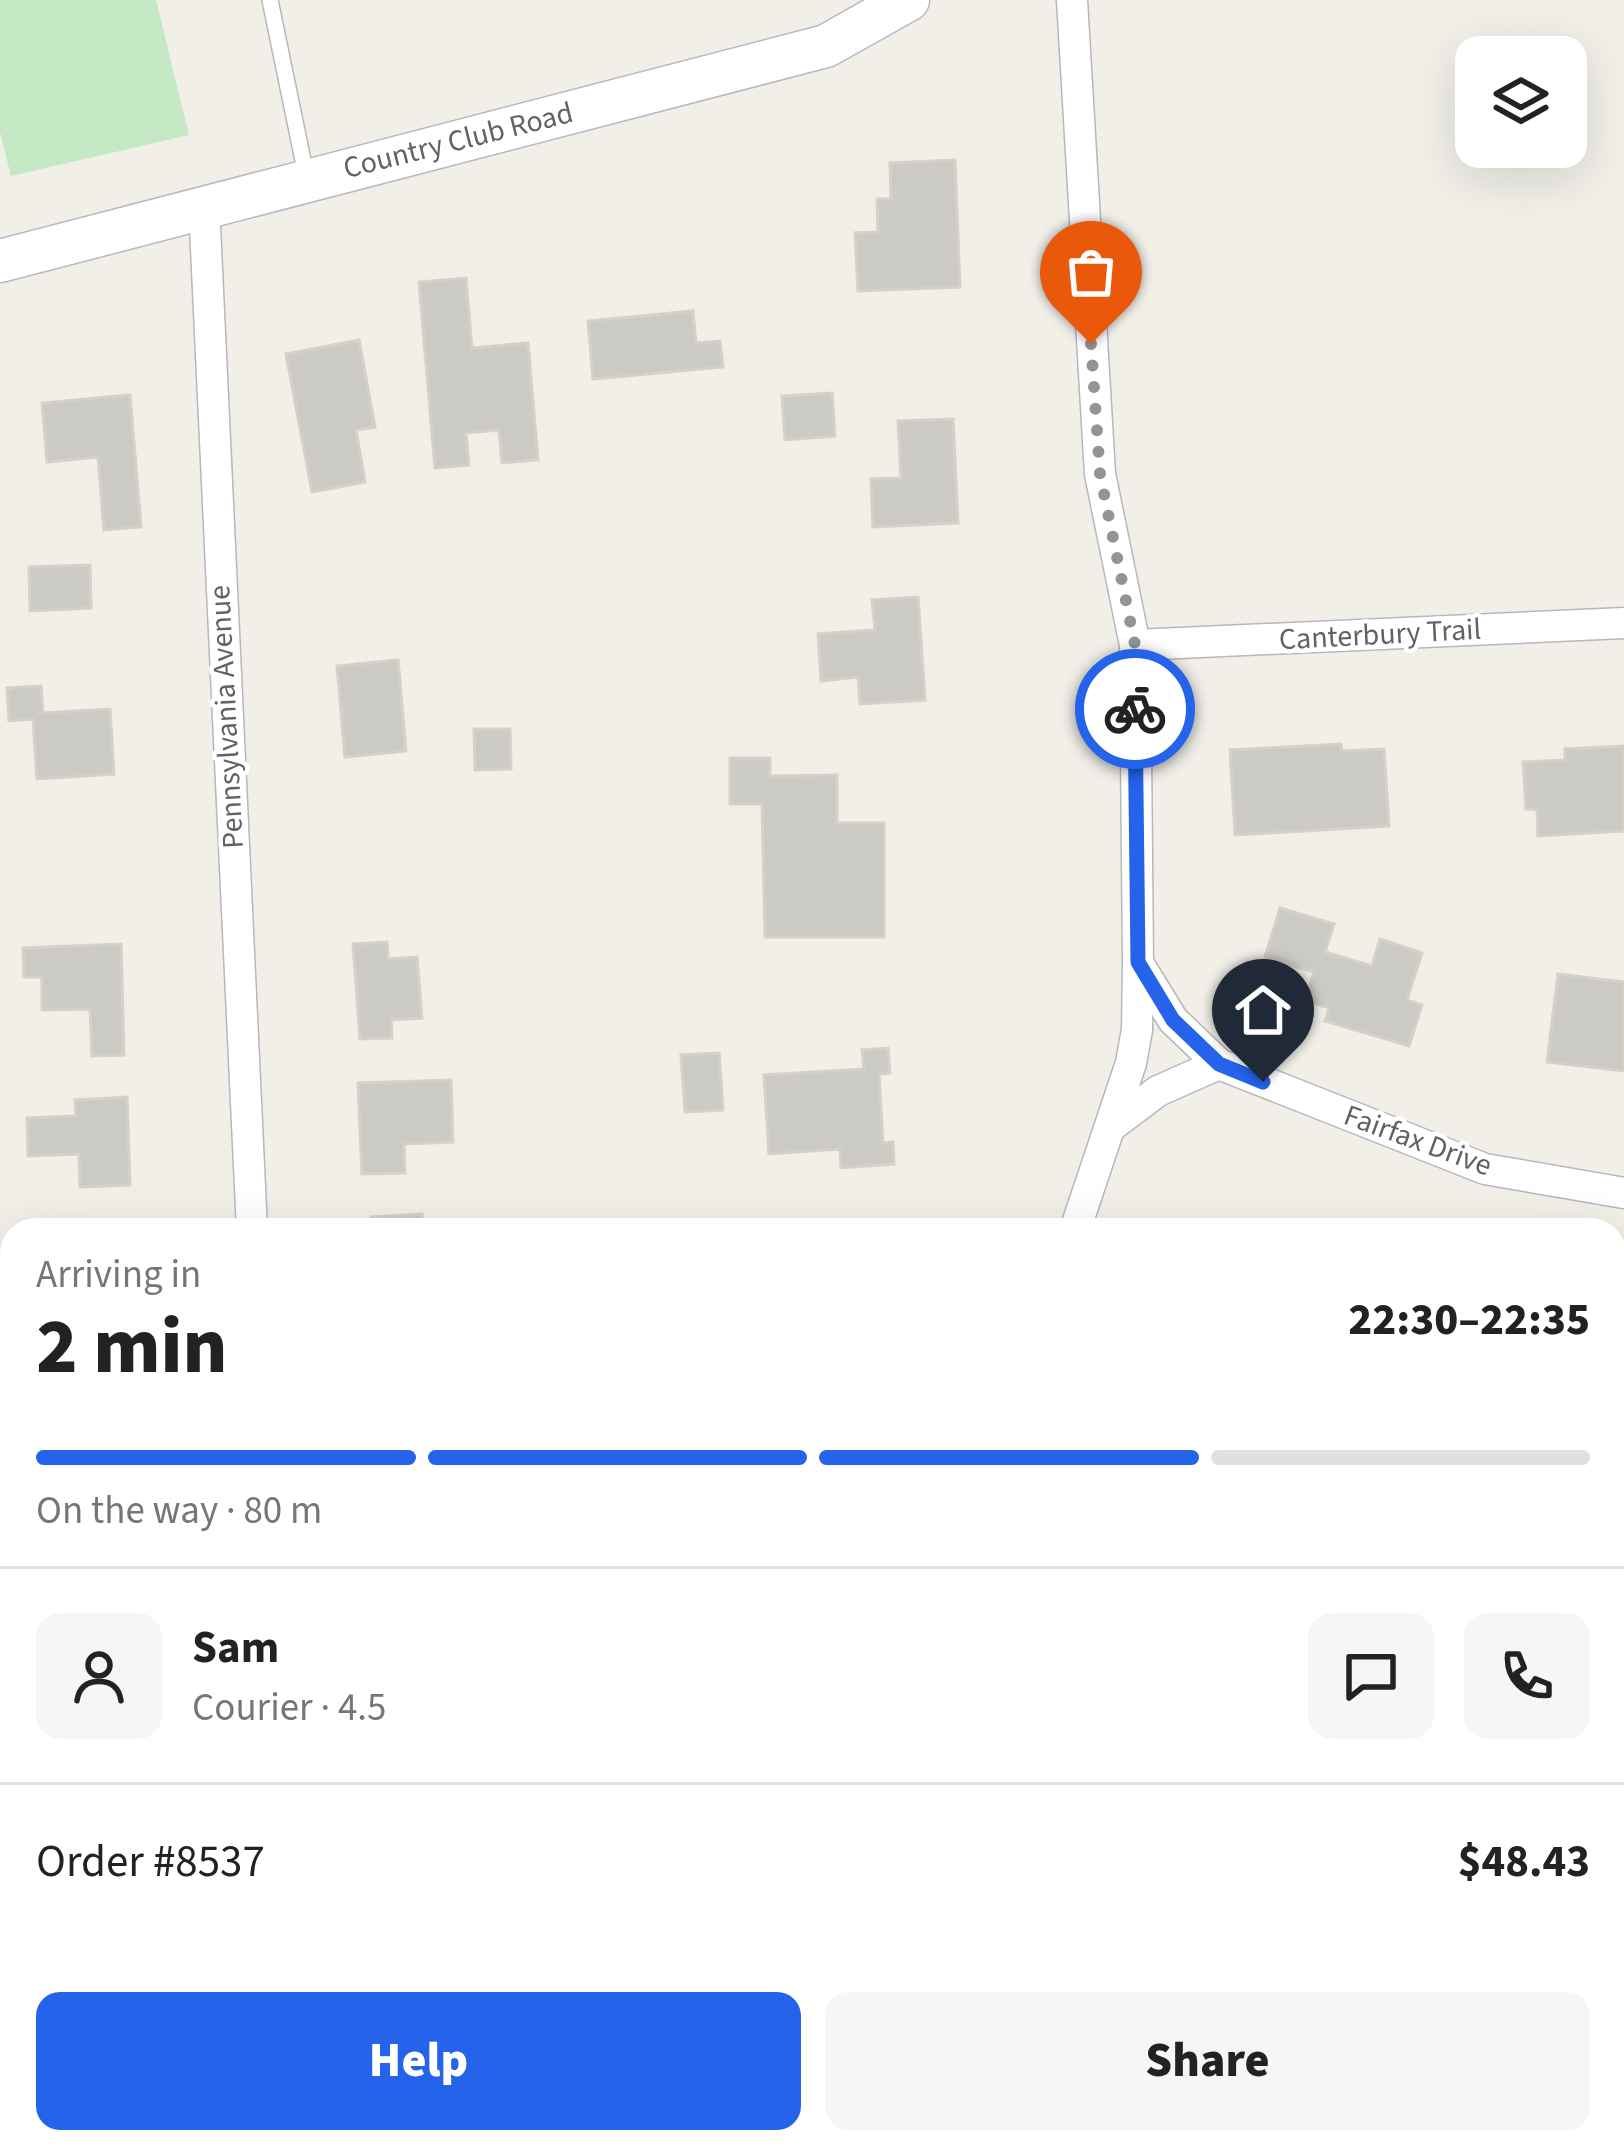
<!DOCTYPE html>
<meta charset="utf-8">
<style>
body{margin:0;font-family:"Source Sans 3",sans-serif;background:#f6f6f6;color:#222;height:100vh;display:flex;flex-direction:column;font-size:45px;white-space:nowrap}
*{box-sizing:border-box;margin:0}
p{font-size:39px;color:#767676}
.icon{flex:none;width:66px;height:66px;fill:none;stroke:currentColor;stroke-width:2;stroke-linecap:round;stroke-linejoin:round}
.map{position:relative;flex:1;overflow:hidden}
.drawer{position:absolute;left:0px;top:1218px;width:1626px;height:936px;display:flex;flex-direction:column;background:#fff;border-radius:36px 36px 0 0;box-shadow:0 12px 48px #0002}
.drawer>*{flex:none}
.tools{position:absolute;left:1455px;top:36px;display:grid;gap:24px}
.tools a{display:grid;place-items:center;width:132px;height:132px;border-radius:24px;background:#fff;box-shadow:0 12px 48px #0002;font-size:60px}
.pin{position:absolute;display:grid;place-items:center;width:102px;height:102px;color:#fff;margin:-123px -51px;border-radius:50% 50% 50% 0;rotate:-45deg;box-shadow:0 0 12px #0007}
.pin .icon{rotate:45deg}
.courier{position:absolute;display:grid;place-items:center;width:120px;height:120px;margin:-60px;border:9px solid #2563eb;border-radius:50%;background:#fff;color:#222;box-shadow:0 3px 15px #0007}
.headline em{font-style:normal;font-weight:800}
.headline div{display:flex;flex-direction:column-reverse}
.headline{display:flex;align-items:center;justify-content:space-between;height:204px;padding:0 36px}
h1{font-size:78px;font-weight:800;line-height:90px}
.bar{display:grid;grid-template-columns:repeat(4,1fr);gap:18px 12px;align-content:center;height:144px;padding:0 36px}
.bar i{height:15px;border-radius:9px;background:#e0e0e0}
.bar .on{background:#2563eb}
.bar p{grid-column:span 4}
.line{display:flex;align-items:center;gap:30px;padding:0 36px;border-top:3px solid #e0e0e0}
.line div{flex:1}
.round{display:grid;place-items:center;flex:none;width:126px;height:126px;border-radius:24px;background:#f6f6f6}
.button{display:flex;gap:24px;margin-top:auto;padding:24px 36px}
.button a{flex:1;height:138px;border-radius:24px;background:#2563eb;color:#fff;font-size:48px;font-weight:800;line-height:138px;text-align:center}
.button a+a{background:#f6f6f6;color:#222}
.map>svg:first-child{display:block}
.green{fill:#c5e8c5}
.building{fill:#cccac5;stroke:#d6d1c6;stroke-width:3}
.lines{fill:none;stroke-linecap:round;stroke-linejoin:round}
.lane-casing{stroke:#b5b8bc;stroke-width:18}
.street-casing{stroke:#b5b8bc;stroke-width:33}
.secondary-casing{stroke:#b6babf;stroke-width:45}
.lane{stroke:#fff;stroke-width:15}
.street{stroke:#fff;stroke-width:30}
.secondary{stroke:#fff;stroke-width:42}
.done{stroke:#929495;stroke-width:12;stroke-dasharray:0 21.6}
.route{stroke:#2563eb;stroke-width:15}
.labels{text-anchor:middle;stroke-width:9;stroke-linejoin:round;paint-order:stroke}
.street-label{font-size:30px;fill:#5f6368;stroke:#fff}
</style>
<div class="map">
<svg width="1624" height="2154" viewBox="0 0 1624 2154">
<rect width="100%" height="100%" fill="#f1efe8"/>
<!-- green -->
<path class="green" d="M 0,0 L 156,0 L 189,135 L 11,176 L 0,132 Z"/>
<!-- building -->
<path class="building" d="M 955,160 L 960,287 L 858,291 L 855,233 L 878,232 L 877,199 L 891,199 L 890,163 Z
M 466,278 L 472,348 L 528,343 L 538,460 L 502,463 L 499,430 L 466,433 L 469,465 L 435,468 L 419,282 Z
M 693,311 L 696,343 L 720,341 L 723,367 L 593,379 L 588,321 Z
M 359,340 L 375,427 L 356,430 L 365,482 L 312,492 L 286,354 Z
M 832,393 L 835,436 L 785,440 L 782,396 Z
M 130,395 L 141,527 L 104,530 L 98,457 L 47,462 L 42,403 Z
M 953,419 L 958,523 L 873,527 L 871,479 L 901,478 L 898,421 Z
M 90,565 L 91,608 L 30,611 L 29,567 Z
M 918,597 L 925,700 L 860,704 L 858,677 L 821,681 L 818,634 L 875,630 L 872,600 Z
M 398,660 L 406,751 L 345,757 L 337,666 Z
M 41,686 L 43,713 L 110,709 L 114,774 L 37,779 L 33,719 L 9,721 L 7,688 Z
M 474,729 L 510,729 L 511,769 L 475,770 Z
M 1341,744 L 1342,751 L 1384,749 L 1389,826 L 1235,835 L 1230,750 Z
M 1624,746 L 1624,831 L 1538,836 L 1537,809 L 1526,809 L 1523,762 L 1565,760 L 1565,749 Z
M 730,758 L 770,758 L 770,776 L 837,775 L 837,823 L 884,823 L 884,937 L 765,937 L 762,804 L 730,804 Z
M 1280,908 L 1334,924 L 1325,952 L 1372,966 L 1380,939 L 1422,953 L 1407,1000 L 1422,1005 L 1409,1046 L 1325,1021 L 1329,1008 L 1305,1000 L 1314,972 L 1265,957 Z
M 387,942 L 388,959 L 417,957 L 422,1018 L 391,1020 L 392,1038 L 360,1039 L 353,944 Z
M 121,944 L 124,1055 L 92,1056 L 90,1009 L 42,1010 L 42,977 L 24,977 L 23,948 Z
M 1558,974 L 1624,982 L 1624,1071 L 1547,1062 Z
M 888,1048 L 890,1073 L 879,1074 L 883,1143 L 893,1142 L 894,1164 L 841,1168 L 840,1149 L 769,1154 L 764,1075 L 864,1069 L 862,1050 Z
M 719,1053 L 723,1110 L 685,1112 L 681,1055 Z
M 451,1080 L 453,1142 L 404,1144 L 405,1173 L 362,1174 L 358,1083 Z
M 127,1097 L 130,1185 L 80,1187 L 79,1154 L 28,1156 L 27,1118 L 76,1116 L 75,1100 Z
M 422,1214 L 423,1230 L 372,1230 L 371,1217 Z
M 115,1223 L 116,1230 L 36,1230 L 36,1229 Z
M 12,1594 L 12,1631 L 5,1631 L 3,1595 Z
M 90,2142 L 155,2142 L 156,2154 L 91,2154 Z
M 418,2142 L 522,2142 L 522,2154 L 419,2154 Z"/>
<g class="lines">
<defs>
<path id="lane" d="M 270,0 L 306,175"/>
<path id="street" d="M 1072,0 L 1100,474 L 1135,645 L 1138,963 L 1137,1030 L 1131,1063 L 1075,1230
M 204,205 L 252,1230
M 1135,645 L 1624,623
M 1138,963 L 1173,1020 L 1219,1064 L 1485,1169 L 1624,1193
M 1110,1127 L 1158,1091 L 1219,1064
M 1614,2097 L 1624,2095
M 298,2142 L 299,2154
M 1058,2154 L 1058,2142
M 1217,2154 L 1284,2142"/>
<path id="secondary" d="M 0,261 L 826,46 L 908,0"/>
</defs>
<!-- lane casing -->
<use href="#lane" class="lane-casing"/>
<!-- street casing -->
<use href="#street" class="street-casing"/>
<!-- secondary casing -->
<use href="#secondary" class="secondary-casing"/>
<!-- lane -->
<use href="#lane" class="lane"/>
<!-- street -->
<use href="#street" class="street"/>
<!-- secondary -->
<use href="#secondary" class="secondary"/>
</g>
<g class="lines">
<!-- done -->
<path class="done" d="M 1091,344 L 1100,474 L 1135,645 L 1135,709"/>
<!-- route -->
<path class="route" d="M 1135,709 L 1138,962 L 1173,1020 L 1219,1064 L 1263,1082"/>
</g>
<g class="labels">
<!-- street labels -->
<g class="street-label">
<text transform="translate(458 140) rotate(-14)" y="10">Country Club Road</text>
<text transform="translate(1380 634) rotate(-3)" y="10">Canterbury Trail</text>
<text transform="translate(226 717) rotate(-93)" y="10">Pennsylvania Avenue</text>
<text transform="translate(1418 1140) rotate(20)" y="10">Fairfax Drive</text>
</g>
</g>
</svg>
<div class="tools">
<a><svg class="icon" aria-label="layers" viewBox="0 0 24 24"><path d="M12 4l9 5-9 5-9-5zM3 14l9 5 9-5"/></svg></a>
</div>
<div class="pin" style="left:1091px;top:344px;background:#ea580c"><svg class="icon" aria-label="bag" viewBox="0 0 24 24"><path d="M5 8h14l-1 12H6zM9 8a3 3 0 0 1 6 0"/></svg></div>
<div class="pin" style="left:1263px;top:1082px;background:#1f2937"><svg class="icon" aria-label="home" viewBox="0 0 24 24"><path d="M3 11l9-7 9 7M6 9v11h12V9"/></svg></div>
<div class="courier" style="left:1135px;top:709px"><svg class="icon" aria-label="bike" viewBox="0 0 24 24"><circle cx="6" cy="16" r="4"/><circle cx="18" cy="16" r="4"/><path d="M6 16l4-8h5l3 8M10 8l3 8H6M13 5h3"/></svg></div>
<section class="drawer">
<div class="headline"><div><h1>2 min</h1><p>Arriving in</p></div><em>22:30–22:35</em></div>
<div class="bar"><i class="on"></i><i class="on"></i><i class="on"></i><i></i><p>On the way · 80 m</p></div>
<div class="line" style="height:216px"><a class="round"><svg class="icon" aria-label="person" viewBox="0 0 24 24"><circle cx="12" cy="8" r="4"/><path d="M4 21q1-7 8-7t8 7"/></svg></a><div><b>Sam</b><p>Courier · 4.5</p></div><a class="round"><svg class="icon" aria-label="chat" viewBox="0 0 24 24"><path d="M4 5h16v11H9l-5 4z"/></svg></a><a class="round"><svg class="icon" aria-label="phone" viewBox="0 0 24 24"><path d="M5 4h4l2 5-3 2q2 4 5 5l2-3 5 2v4C11 20 4 13 5 4z"/></svg></a></div>
<div class="line" style="height:156px"><div>Order #8537</div><b>$48.43</b></div>
<div class="button"><a>Help</a><a>Share</a></div>
</section>
</div>
